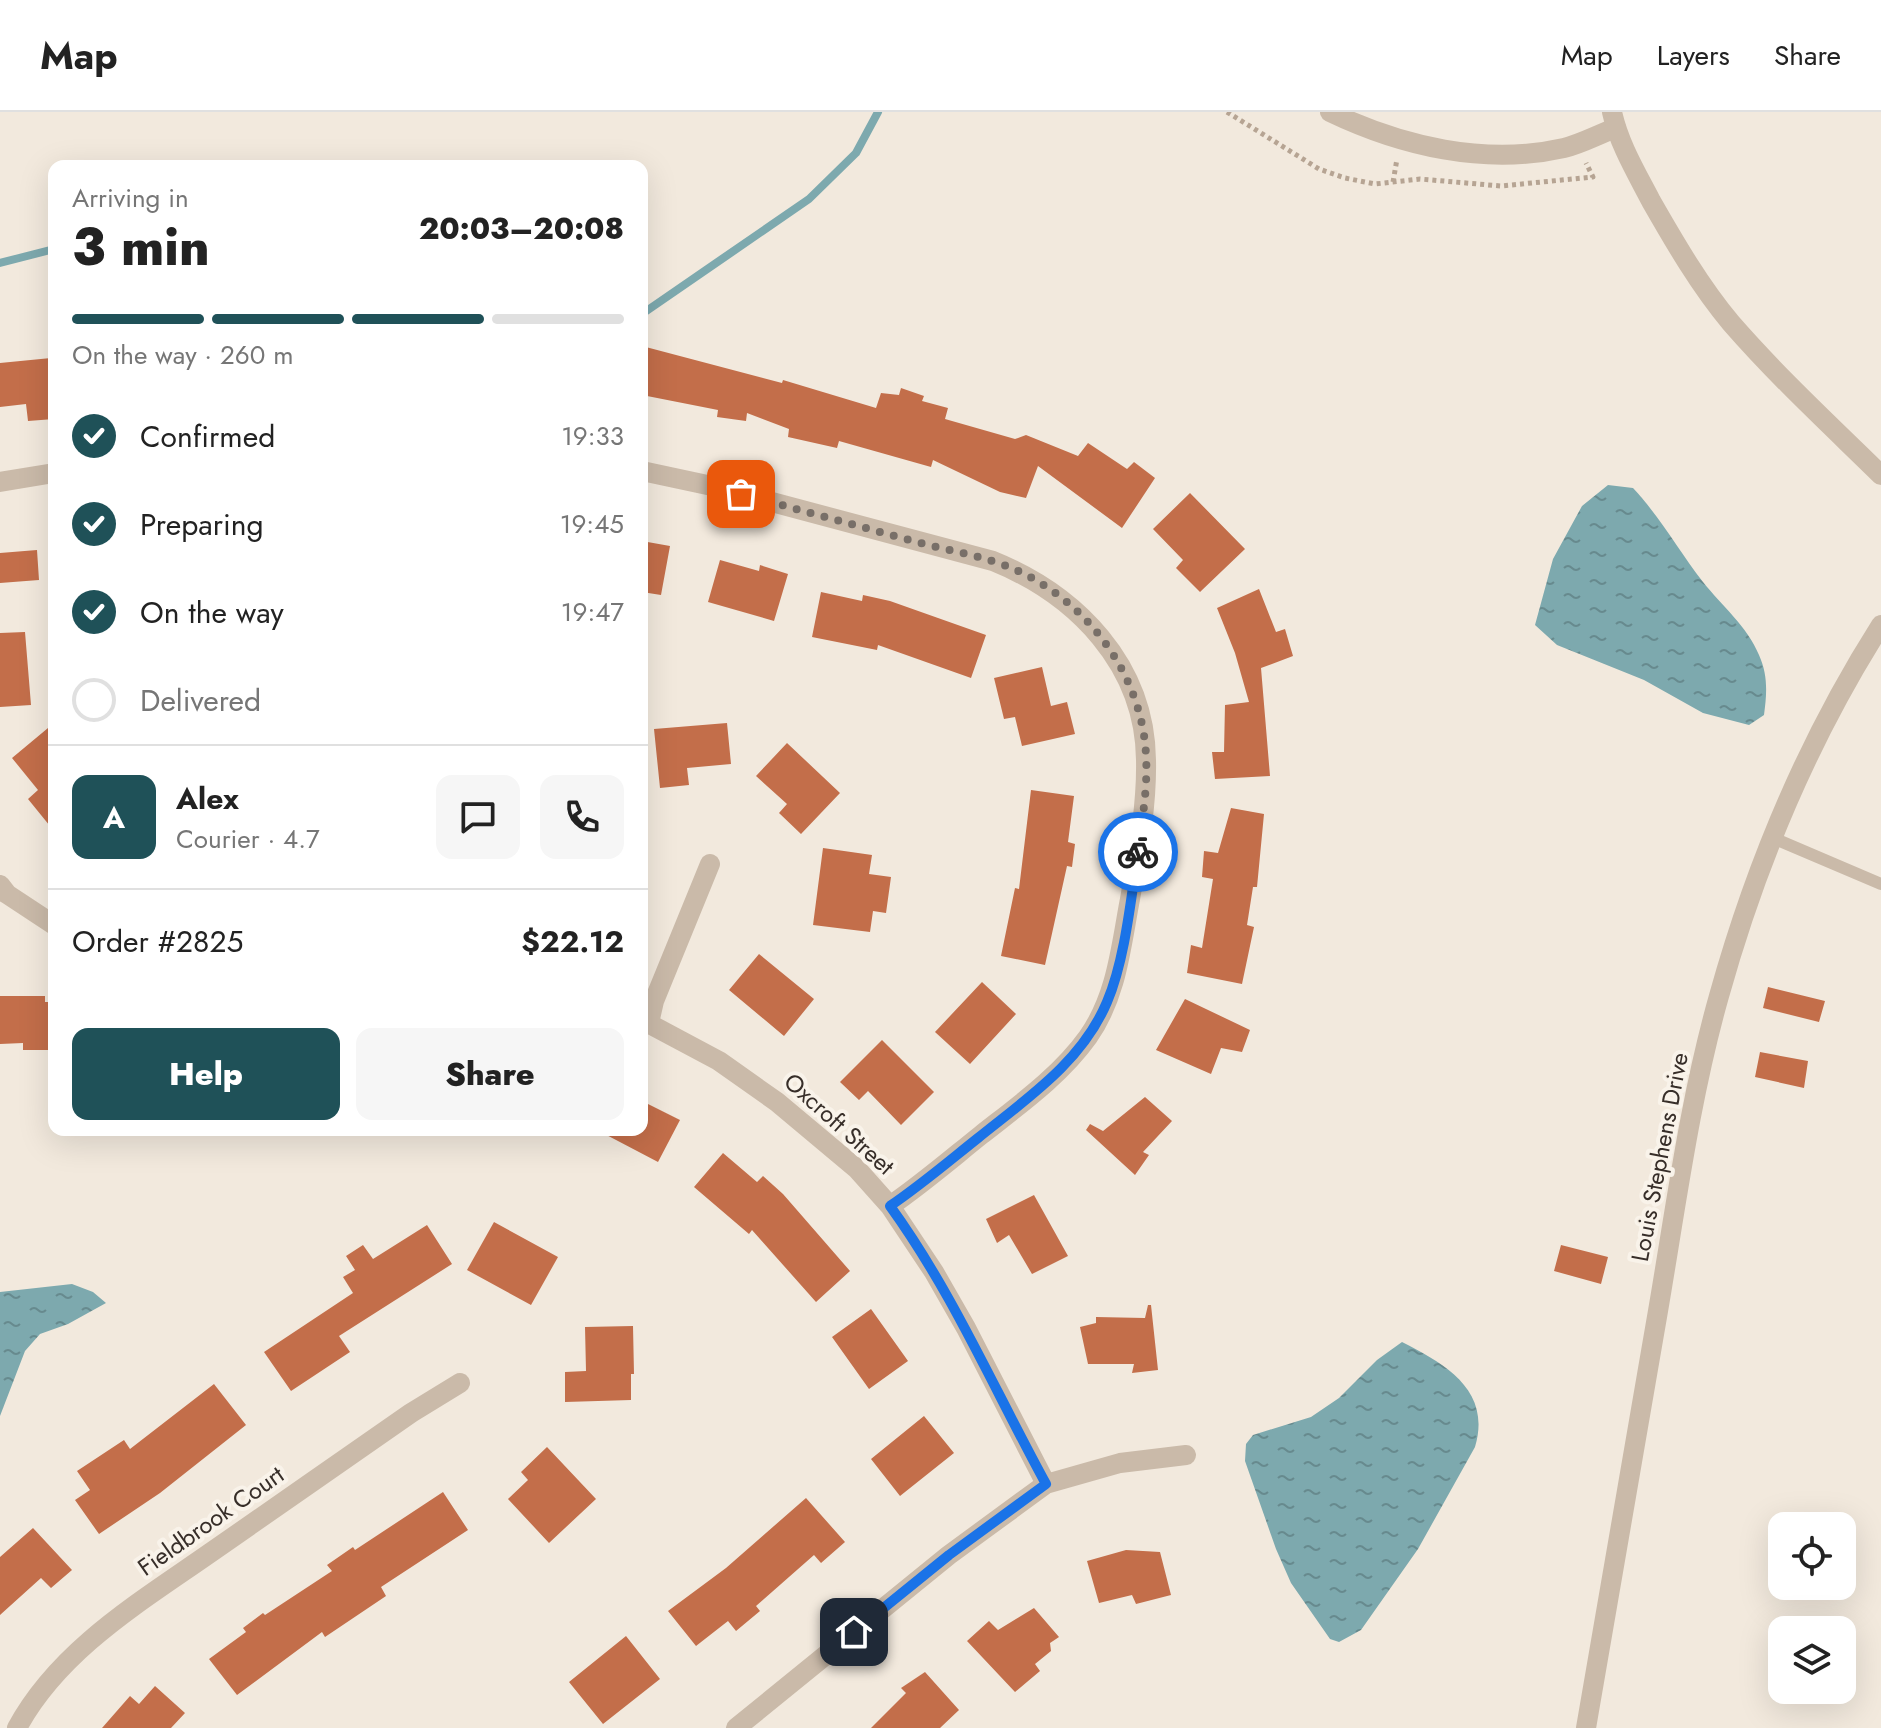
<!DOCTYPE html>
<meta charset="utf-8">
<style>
body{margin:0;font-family:Jost,sans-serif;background:#f6f6f6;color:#222;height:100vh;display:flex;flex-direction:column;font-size:30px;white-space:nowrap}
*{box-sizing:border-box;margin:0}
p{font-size:26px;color:#767676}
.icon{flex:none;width:44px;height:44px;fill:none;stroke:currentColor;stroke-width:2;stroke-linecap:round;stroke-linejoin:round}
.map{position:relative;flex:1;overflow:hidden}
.side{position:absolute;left:48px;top:48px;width:600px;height:976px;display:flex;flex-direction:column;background:#fff;border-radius:16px;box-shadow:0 8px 32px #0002}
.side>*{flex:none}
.fabs{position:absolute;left:1768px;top:1400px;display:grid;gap:16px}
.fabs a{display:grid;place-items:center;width:88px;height:88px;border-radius:16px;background:#fff;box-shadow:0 8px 32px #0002;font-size:40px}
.pin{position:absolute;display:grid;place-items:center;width:68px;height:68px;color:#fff;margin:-34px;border-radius:16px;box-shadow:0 4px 12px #0006}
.courier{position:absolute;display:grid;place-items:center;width:80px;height:80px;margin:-40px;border:6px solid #1a73e8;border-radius:50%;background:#fff;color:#222;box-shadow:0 2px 10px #0007}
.head em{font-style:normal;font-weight:800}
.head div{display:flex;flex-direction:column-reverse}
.head{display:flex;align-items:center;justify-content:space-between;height:136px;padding:0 24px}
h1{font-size:52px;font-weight:800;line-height:60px}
.bar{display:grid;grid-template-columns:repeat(4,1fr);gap:12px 8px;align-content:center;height:96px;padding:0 24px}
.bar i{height:10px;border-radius:6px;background:#e0e0e0}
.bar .current{background:#1f5158}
.bar p{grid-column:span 4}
.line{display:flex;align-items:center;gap:20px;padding:0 24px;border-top:2px solid #e0e0e0}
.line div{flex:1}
.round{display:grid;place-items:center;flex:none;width:84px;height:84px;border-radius:16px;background:#f6f6f6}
ol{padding:0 24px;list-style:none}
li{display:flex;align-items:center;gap:24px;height:88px}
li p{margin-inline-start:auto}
li .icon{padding:8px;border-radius:50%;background:#1f5158;color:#fff;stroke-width:4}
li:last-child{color:#767676}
li i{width:44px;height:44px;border:4px solid #e0e0e0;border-radius:50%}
.button{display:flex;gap:16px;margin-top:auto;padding:16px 24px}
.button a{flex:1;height:92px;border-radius:16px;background:#1f5158;color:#fff;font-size:32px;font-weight:800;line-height:92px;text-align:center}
.button a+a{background:#f6f6f6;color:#222}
header{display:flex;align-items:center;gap:48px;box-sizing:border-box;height:112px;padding:0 40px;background:#fff;border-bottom:2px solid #e0e0e0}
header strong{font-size:38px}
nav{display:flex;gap:44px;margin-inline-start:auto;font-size:28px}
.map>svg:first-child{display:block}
.water{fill:url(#water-ripples)}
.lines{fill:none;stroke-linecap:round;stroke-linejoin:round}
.stream{stroke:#7da9ae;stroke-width:8}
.building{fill:#c36e4a}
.path{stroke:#b6a493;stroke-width:5;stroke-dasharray:4 4;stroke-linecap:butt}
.service{stroke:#cabaa9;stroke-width:12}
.minor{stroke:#cabaa9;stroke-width:20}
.tertiary{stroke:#cabaa9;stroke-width:20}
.done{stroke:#786f68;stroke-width:8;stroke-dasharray:0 14.4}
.route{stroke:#1a73e8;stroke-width:10}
.labels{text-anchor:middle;stroke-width:8;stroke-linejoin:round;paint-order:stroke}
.street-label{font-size:24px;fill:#372e29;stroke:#f9f3ea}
</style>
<header>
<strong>Map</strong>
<nav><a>Map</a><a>Layers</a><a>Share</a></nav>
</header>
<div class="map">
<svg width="1881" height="1616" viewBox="0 0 1881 1616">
<defs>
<pattern id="water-ripples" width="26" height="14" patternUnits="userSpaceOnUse" patternTransform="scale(2)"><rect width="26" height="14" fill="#7da9ae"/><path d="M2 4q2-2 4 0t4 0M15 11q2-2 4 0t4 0" fill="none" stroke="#678a8e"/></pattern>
</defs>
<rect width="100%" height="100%" fill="#f2e9dd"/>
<!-- water -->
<path class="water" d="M 1608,373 L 1633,376 C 1660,405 1679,439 1703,470 C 1722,494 1747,514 1759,543 C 1768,563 1767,581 1764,603 L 1749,613 L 1703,601 L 1644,568 L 1557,533 L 1535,513 L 1553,447 L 1582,394 Z
M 72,1172 L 93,1180 L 106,1191 L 68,1212 L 40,1222 L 25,1239 L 0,1304 L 0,1180 Z
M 1402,1230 C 1445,1252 1492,1278 1475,1335 L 1418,1437 L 1361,1518 L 1339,1530 L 1330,1527 L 1291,1471 L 1276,1437 L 1245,1349 L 1246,1332 L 1253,1323 L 1311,1305 L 1339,1286 L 1377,1248 Z"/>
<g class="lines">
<!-- stream -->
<path class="stream" d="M 0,151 L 54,137
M 642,202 L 809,87 L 856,41 L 878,0"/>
</g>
<!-- building -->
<path class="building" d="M 642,234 L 782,271 L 783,268 L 876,296 L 881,281 L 899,283 L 901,276 L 924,284 L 922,289 L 948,296 L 945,307 L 1015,327 L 1026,323 L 1078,344 L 1088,331 L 1127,357 L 1134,350 L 1155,366 L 1122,416 L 1038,354 L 1026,386 L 1000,380 L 933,348 L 931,355 L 839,329 L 837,336 L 788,325 L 789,317 L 747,301 L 746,309 L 717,305 L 718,298 L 642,283 Z
M 51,246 L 54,307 L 28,309 L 26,292 L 0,295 L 0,251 Z
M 1190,381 L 1245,437 L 1200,480 L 1176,456 L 1183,448 L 1153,417 Z
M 642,429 L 670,434 L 661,483 L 642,480 Z
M 37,438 L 39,468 L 0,471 L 0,441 Z
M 720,448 L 759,459 L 760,453 L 788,462 L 774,509 L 708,490 Z
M 1259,477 L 1276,520 L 1285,517 L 1293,544 L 1261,556 L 1270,664 L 1215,667 L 1212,640 L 1224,640 L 1225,593 L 1249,590 L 1235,541 L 1217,496 Z
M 821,480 L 862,489 L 863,483 L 890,489 L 986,523 L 971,566 L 878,533 L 877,538 L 812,525 Z
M 25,520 L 31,593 L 0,595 L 0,521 Z
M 1042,555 L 1051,594 L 1067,590 L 1075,622 L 1022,634 L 1015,605 L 1004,607 L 994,566 Z
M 54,611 L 54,719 L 28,687 L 38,678 L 12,646 Z
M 727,611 L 731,652 L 687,656 L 689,673 L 660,676 L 654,617 Z
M 787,631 L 840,681 L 801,722 L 779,701 L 787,692 L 756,664 Z
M 1031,678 L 1074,684 L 1068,730 L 1075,732 L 1072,755 L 1067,754 L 1045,853 L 1001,844 L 1015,776 L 1019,777 Z
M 1231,696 L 1264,702 L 1257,775 L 1253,775 L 1247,813 L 1254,815 L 1242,872 L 1187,861 L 1191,833 L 1202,836 L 1213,767 L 1202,765 L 1204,739 L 1218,741 Z
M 823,736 L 872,743 L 869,762 L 891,765 L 886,801 L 873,799 L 870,820 L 813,813 Z
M 759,842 L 814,887 L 784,924 L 729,878 Z
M 982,870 L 1016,902 L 970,952 L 935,920 Z
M 1768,875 L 1825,889 L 1819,910 L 1763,896 Z
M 0,884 L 45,884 L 45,890 L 54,890 L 54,929 L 49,929 L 49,938 L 23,938 L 23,931 L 0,932 Z
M 1185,887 L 1250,918 L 1242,940 L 1221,936 L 1211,962 L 1156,938 Z
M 882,928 L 934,980 L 901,1013 L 868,979 L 859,988 L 840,970 Z
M 1760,940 L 1808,949 L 1804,976 L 1755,965 Z
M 1145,985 L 1172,1009 L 1143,1040 L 1149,1043 L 1135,1063 L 1086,1018 L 1090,1012 L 1103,1019 Z
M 642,989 L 680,1008 L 658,1050 L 597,1018 L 642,1018 Z
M 723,1041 L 757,1070 L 763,1064 L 783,1082 L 850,1159 L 816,1190 L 752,1118 L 749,1122 L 694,1075 Z
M 1034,1083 L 1068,1144 L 1032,1162 L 1009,1123 L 997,1131 L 986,1107 Z
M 494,1110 L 558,1145 L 531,1193 L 467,1158 Z
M 427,1113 L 452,1152 L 339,1224 L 350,1240 L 291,1279 L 264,1240 L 353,1181 L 343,1165 L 355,1158 L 346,1144 L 363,1133 L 373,1147 Z
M 1561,1133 L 1608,1145 L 1601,1172 L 1554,1159 Z
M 1148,1193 L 1151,1193 L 1158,1258 L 1132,1261 L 1134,1252 L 1088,1252 L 1080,1215 L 1096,1211 L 1096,1205 L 1145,1206 Z
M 871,1197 L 908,1249 L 869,1277 L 832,1225 Z
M 633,1214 L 634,1262 L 631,1262 L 631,1288 L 565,1290 L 565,1260 L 586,1259 L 585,1215 Z
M 214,1272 L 246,1313 L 160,1381 L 99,1422 L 75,1388 L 90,1378 L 77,1359 L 124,1328 L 130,1337 Z
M 924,1304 L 954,1341 L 900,1384 L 871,1347 Z
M 547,1335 L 596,1387 L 549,1431 L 508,1387 L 528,1368 L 521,1360 Z
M 443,1380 L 468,1418 L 381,1475 L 386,1484 L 325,1525 L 322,1520 L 237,1583 L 209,1547 L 246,1520 L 243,1516 L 263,1501 L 265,1503 L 332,1459 L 327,1453 L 353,1435 L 355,1438 Z
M 806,1386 L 845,1430 L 821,1451 L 814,1443 L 756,1494 L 760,1499 L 736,1519 L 728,1509 L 696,1534 L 668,1499 L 726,1456 Z
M 33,1416 L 72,1458 L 51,1476 L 41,1466 L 0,1503 L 0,1445 Z
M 1126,1438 L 1160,1440 L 1171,1483 L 1136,1492 L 1132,1483 L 1099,1491 L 1087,1449 Z
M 1034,1496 L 1059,1525 L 1050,1531 L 1051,1539 L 1035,1552 L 1040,1559 L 1015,1580 L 967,1529 L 989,1509 L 998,1518 Z
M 626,1524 L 660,1567 L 603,1612 L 569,1570 Z
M 925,1560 L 959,1598 L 940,1616 L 871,1616 L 906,1581 L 901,1576 Z
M 155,1574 L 185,1601 L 171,1616 L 102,1616 L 130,1584 L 139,1592 Z"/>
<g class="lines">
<!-- path -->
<path class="path" d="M 1227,0 L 1319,57 L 1345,66 L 1375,72 L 1420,67 L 1501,74 L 1593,65 L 1586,51
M 1393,70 L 1397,47"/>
<!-- service -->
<path class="service" d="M 1773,726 L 1881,772"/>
<!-- minor -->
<path class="minor" d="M 1330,0 C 1401,34 1485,54 1564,36 C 1581,32 1599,22 1616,16
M 642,359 L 712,374 L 993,449 C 1077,483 1145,553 1146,648 C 1147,694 1138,741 1130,787 C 1121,834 1117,884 1088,925 C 1060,964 1019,993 981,1023 C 951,1047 922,1072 890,1094
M 0,370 L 54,361
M 0,773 L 7,782 L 54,813
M 642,908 L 719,949 L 777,990 L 857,1057 L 890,1094 L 934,1160 L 966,1216 L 1046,1372
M 649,911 L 654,889 L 710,752
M 17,1616 C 59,1538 140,1490 210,1441 C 277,1394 344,1348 411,1301 L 460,1271
M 736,1616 L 949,1443 L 1046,1372 L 1120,1351 L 1186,1343"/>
<!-- tertiary -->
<path class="tertiary" d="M 1612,0 C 1619,32 1636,60 1651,89 C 1675,131 1700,174 1731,211 C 1778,265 1830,313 1881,363
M 1586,1616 C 1610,1477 1634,1338 1658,1199 C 1676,1094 1690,986 1719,884 C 1755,755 1809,626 1881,513"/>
</g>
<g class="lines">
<!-- done -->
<path class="done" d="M 741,382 C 800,398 858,414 917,430 C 950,439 985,444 1016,458 C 1089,491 1142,564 1146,643 C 1148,676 1142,708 1138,740"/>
<!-- route -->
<path class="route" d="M 854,1520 L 949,1443 L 1046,1372 C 995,1279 953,1181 890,1094 C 921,1073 949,1049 978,1026 C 1026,987 1082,950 1107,890 C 1125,848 1131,786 1138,740"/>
</g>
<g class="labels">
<!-- street labels -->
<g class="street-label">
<text transform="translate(839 1012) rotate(42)" y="8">Oxcroft Street</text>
<text transform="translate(1660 1045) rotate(-79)" y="8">Louis Stephens Drive</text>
<text transform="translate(211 1409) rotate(-35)" y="8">Fieldbrook Court</text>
</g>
</g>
</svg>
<div class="fabs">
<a><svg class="icon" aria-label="locate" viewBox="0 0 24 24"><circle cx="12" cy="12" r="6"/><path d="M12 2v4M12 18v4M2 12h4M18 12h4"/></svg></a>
<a><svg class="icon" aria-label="layers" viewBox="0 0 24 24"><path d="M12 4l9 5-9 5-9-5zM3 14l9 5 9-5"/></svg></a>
</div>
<div class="pin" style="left:741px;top:382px;background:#ea580c"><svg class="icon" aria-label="bag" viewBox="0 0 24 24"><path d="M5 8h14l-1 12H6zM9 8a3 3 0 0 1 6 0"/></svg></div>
<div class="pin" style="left:854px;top:1520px;background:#1f2937"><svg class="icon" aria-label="home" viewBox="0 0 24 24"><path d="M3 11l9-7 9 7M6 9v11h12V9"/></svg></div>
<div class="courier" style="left:1138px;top:740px"><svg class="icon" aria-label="bike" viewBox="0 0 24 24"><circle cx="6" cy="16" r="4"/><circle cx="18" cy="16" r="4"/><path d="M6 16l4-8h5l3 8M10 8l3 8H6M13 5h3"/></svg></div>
<section class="side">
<div class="head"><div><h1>3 min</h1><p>Arriving in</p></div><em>20:03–20:08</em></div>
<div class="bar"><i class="current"></i><i class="current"></i><i class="current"></i><i></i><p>On the way · 260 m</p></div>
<ol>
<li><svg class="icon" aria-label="check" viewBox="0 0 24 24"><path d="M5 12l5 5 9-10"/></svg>Confirmed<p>19:33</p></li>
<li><svg class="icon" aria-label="check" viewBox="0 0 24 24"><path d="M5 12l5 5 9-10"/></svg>Preparing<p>19:45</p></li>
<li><svg class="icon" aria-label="check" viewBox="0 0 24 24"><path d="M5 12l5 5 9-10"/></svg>On the way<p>19:47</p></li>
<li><i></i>Delivered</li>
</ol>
<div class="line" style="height:144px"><b class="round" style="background:#1f5158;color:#fff">A</b><div><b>Alex</b><p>Courier · 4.7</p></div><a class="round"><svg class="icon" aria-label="chat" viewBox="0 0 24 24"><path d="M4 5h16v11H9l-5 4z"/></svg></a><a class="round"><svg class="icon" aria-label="phone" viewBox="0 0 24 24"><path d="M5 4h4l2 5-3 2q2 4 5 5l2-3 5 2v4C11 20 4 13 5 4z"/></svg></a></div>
<div class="line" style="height:104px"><div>Order #2825</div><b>$22.12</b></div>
<div class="button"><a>Help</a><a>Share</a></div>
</section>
</div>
